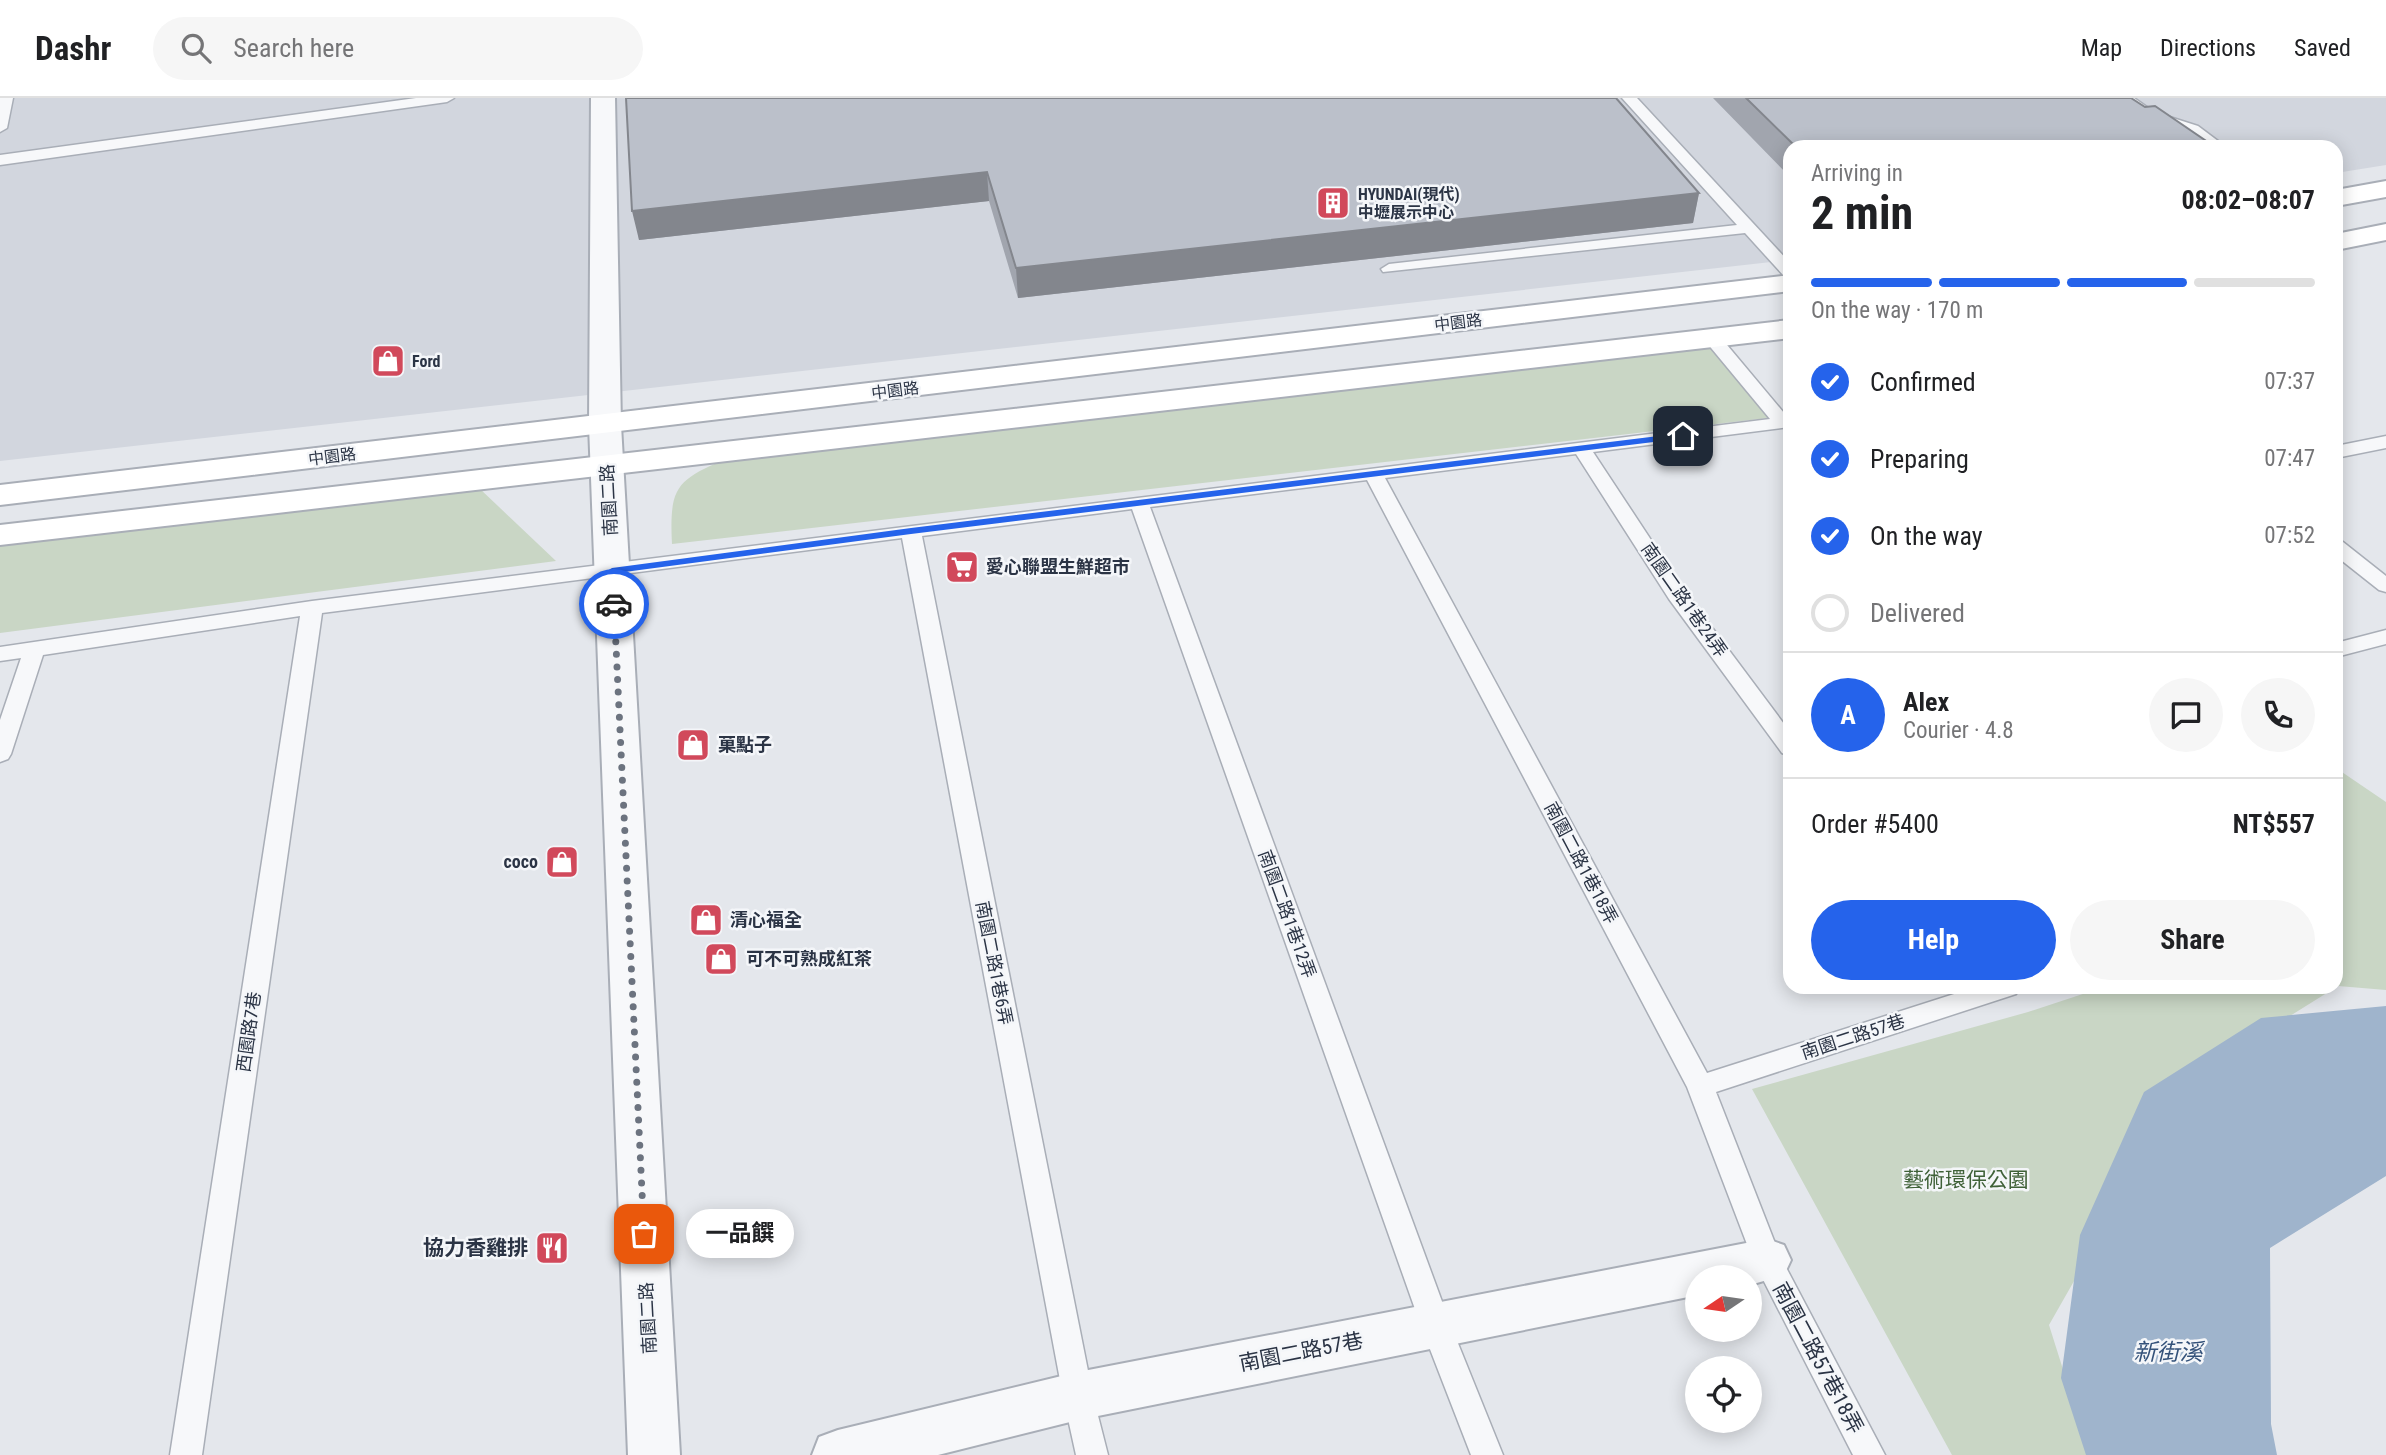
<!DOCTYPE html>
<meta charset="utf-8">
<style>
body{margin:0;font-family:"Roboto Condensed","Noto Sans TC",sans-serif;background:#f6f6f6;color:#202124;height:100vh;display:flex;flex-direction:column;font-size:26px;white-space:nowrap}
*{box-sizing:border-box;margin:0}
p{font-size:23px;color:#757577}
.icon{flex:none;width:38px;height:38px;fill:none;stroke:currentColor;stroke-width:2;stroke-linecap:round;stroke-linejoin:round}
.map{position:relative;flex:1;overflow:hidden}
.details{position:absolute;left:1783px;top:42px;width:560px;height:854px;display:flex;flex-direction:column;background:#fff;border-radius:21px;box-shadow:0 4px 18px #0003}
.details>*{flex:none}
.needle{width:46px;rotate:257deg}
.fabs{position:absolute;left:1685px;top:1167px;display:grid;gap:14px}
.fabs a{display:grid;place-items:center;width:77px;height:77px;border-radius:50%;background:#fff;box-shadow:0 4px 18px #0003;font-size:35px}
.pin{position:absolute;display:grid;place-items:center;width:60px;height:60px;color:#fff;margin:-30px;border-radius:14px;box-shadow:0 4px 10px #0006}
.courier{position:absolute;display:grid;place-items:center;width:70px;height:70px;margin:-35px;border:5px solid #2563eb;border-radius:50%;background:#fff;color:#222;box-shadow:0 2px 9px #0007}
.bubble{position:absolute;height:49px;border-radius:24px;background:#fff;box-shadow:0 4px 18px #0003;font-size:23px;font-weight:700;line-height:49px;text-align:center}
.headline em{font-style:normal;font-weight:700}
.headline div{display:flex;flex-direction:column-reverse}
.headline{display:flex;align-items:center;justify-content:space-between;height:119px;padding:0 28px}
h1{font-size:46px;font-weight:700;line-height:52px}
.bar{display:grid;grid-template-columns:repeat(4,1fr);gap:10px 7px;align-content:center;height:84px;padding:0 28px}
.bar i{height:9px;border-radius:5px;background:#e0e0e0}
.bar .selected{background:#2563eb}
.bar p{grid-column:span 4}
.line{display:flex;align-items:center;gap:18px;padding:0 28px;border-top:2px solid #e0e0e0}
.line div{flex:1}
.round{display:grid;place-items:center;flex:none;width:74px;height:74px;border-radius:37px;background:#f6f6f6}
ol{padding:0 28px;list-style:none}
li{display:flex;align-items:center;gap:21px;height:77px}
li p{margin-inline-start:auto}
li .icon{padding:7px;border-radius:50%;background:#2563eb;color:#fff;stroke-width:4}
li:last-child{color:#757577}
li i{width:38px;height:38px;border:4px solid #e0e0e0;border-radius:50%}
.button{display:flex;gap:14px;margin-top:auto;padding:14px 28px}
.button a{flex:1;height:80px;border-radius:42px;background:#2563eb;color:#fff;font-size:28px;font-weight:700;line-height:80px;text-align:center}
.button a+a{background:#f6f6f6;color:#202124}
header{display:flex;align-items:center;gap:42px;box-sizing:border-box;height:98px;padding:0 35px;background:#fff;border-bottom:2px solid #e0e0e0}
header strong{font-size:33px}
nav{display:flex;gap:38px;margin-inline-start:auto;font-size:24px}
.search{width:490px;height:63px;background:#f6f6f6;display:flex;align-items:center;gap:18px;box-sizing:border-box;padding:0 24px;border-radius:38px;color:#757577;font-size:26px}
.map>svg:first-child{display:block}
.built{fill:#d2d6de}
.green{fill:#c9d6c5}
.water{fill:#9fb4cc}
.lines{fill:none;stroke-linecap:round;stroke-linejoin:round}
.service-casing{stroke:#a9aeb7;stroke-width:3}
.minor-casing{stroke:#a9aeb7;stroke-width:4}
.tertiary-casing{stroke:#a9aeb7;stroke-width:4}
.secondary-casing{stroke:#a9aeb7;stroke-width:4}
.service{fill:#f7f8fa;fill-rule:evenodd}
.minor{fill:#f7f8fa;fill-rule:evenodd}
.tertiary{fill:#f7f8fa;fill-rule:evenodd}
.secondary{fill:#fff;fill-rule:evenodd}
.wall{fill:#a1a5ae}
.shaded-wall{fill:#83868d}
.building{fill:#bbc0ca;stroke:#83868d;stroke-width:2}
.route{fill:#2563eb}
.done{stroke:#6c737f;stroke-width:7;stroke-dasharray:0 12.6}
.labels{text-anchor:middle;stroke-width:5;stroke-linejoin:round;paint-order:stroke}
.far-poi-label{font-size:16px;font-weight:bold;fill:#2b3445;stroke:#f4f6f9;text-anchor:start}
.far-street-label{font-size:16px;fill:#2b3445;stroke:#f4f6f9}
.street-label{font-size:18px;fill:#2b3445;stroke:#f4f6f9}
.poi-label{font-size:18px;font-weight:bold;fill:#2b3445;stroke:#f4f6f9;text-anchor:start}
.near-park-label{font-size:21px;fill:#3f6138;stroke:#f4f6f9}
.near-poi-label{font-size:21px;font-weight:bold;fill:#2b3445;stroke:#f4f6f9;text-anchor:end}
.near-street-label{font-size:21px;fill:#2b3445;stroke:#f4f6f9}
.near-water-label{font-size:23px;font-style:italic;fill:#34527a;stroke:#f4f6f9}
</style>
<header>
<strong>Dashr</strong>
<div class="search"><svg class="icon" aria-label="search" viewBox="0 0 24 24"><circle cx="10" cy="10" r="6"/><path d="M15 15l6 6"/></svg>Search here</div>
<nav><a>Map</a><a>Directions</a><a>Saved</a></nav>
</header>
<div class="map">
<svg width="2386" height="1357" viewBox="0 0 2386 1357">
<rect width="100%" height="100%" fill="#e4e7ec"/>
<!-- built -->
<path class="built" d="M 0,0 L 2386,0 L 2386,67 L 2336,75 L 2336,49 L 1790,49 L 1790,162 L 0,363 Z"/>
<!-- green -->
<path class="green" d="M 1708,246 L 1768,320 L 672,446 C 669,387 677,382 730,359 Z
M 479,390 L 556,463 L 0,535 L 0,447 Z
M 2336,670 L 2386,704 L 2386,892 L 2338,888 L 2189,981 L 2049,1227 L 2090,1357 L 1952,1357 L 1752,991 L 2028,914 L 2104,889 L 2336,889 Z"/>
<!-- water -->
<path class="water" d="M 2386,908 L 2386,1078 L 2270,1150 L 2271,1326 L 2277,1357 L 2086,1357 L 2061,1280 L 2080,1137 L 2144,994 L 2261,920 Z"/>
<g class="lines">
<defs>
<path id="service" d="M 0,0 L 13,0 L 7,30 L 0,34 Z
M 416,0 L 454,0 L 447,4 L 0,67 L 0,57 Z
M 1622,0 L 1637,0 L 1790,165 L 1790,180 L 1784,178 L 1745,135 L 1383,174 L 1381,171 L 1389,166 L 1737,127 Z
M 2118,0 L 2134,0 L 2154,14 L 2198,28 L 2226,49 L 2209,49 L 2188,34 L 2144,20 Z
M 1711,234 L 1717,235 L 1789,321 L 1789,329 L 1593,354 L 1684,492 L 1790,634 L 1790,658 L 1782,655 L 1669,501 L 1576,356 L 1385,380 L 1707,975 L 1976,889 L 2020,889 L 2016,896 L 1716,994 L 1780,1158 L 1885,1357 L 1853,1357 L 1753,1162 L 1687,989 L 1367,382 L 1150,409 L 1451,1228 L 1503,1357 L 1471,1357 L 1421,1228 L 1132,411 L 922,438 L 1093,1298 L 1108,1357 L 1076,1357 L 1063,1298 L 902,440 L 322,515 L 202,1357 L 170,1357 L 300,518 L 43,557 L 11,656 L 8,661 L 0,664 L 0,622 L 21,560 L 0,563 L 0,549 L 312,503 L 1770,321 L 1702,239 Z
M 2386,338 L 2386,350 L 2336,360 L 2336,348 Z
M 2336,442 L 2343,444 L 2386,478 L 2386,494 L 2379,492 L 2336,458 Z
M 2386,532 L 2386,546 L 2336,559 L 2336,545 Z"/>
<path id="minor" d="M 1767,1141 L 1784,1147 L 1791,1162 L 1784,1177 L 1750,1187 L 1750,1180 L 1698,1180 L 1698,1197 L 1078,1322 L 938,1357 L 812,1357 L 819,1339 L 838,1332 L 1078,1274 Z"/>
<path id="tertiary" d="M 591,0 L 615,0 L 621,327 L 680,1357 L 628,1357 L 589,327 Z"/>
<path id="secondary" d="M 2386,83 L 2386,99 L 2336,108 L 2336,92 Z
M 2386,126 L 2386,142 L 2336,152 L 2336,136 Z
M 1790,177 L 1790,193 L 0,407 L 0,387 Z
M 1790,222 L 1790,240 L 0,447 L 0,427 Z"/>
</defs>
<!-- service casing -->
<use href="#service" class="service-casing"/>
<!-- minor casing -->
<use href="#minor" class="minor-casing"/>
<!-- tertiary casing -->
<use href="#tertiary" class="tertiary-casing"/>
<!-- secondary casing -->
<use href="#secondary" class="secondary-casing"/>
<!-- service -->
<use href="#service" class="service"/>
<!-- minor -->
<use href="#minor" class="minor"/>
<!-- tertiary -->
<use href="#tertiary" class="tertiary"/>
<!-- secondary -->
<use href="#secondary" class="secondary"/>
</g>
<!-- wall -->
<path class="wall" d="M 626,0 L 1699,95 L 1693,125 L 1018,200 L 989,103 L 639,142 Z
M 1713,0 L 2131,0 L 2145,9 L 2215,49 L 1790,49 L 1790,79 Z"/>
<!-- shaded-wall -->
<path class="shaded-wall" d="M 987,74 L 989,103 L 639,142 L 632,113 Z
M 1699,95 L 1693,125 L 1018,200 L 1016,170 Z"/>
<!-- building -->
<path class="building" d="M 626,0 L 1616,0 L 1699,95 L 1016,170 L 987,74 L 632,113 Z
M 1746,0 L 2131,0 L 2145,9 L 2155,8 L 2215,49 L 1796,49 Z"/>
<!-- route -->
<path class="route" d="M 1683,335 L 1687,338 L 1686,340 L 911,436 L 617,475 L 619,506 L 614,510 L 609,506 L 607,473 L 612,470 L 911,430 Z"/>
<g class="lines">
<!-- done -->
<path class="done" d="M 614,506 L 644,1136"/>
</g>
<!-- icons -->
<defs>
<symbol id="building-square" viewBox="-11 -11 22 22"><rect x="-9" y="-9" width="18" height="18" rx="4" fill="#d1495b" stroke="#f4f6f9"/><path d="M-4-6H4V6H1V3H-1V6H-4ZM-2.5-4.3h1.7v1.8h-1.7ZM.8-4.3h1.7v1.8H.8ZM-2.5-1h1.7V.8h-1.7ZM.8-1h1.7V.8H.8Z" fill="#fff"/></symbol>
<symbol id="shop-square" viewBox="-11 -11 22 22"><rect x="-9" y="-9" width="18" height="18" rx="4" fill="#d1495b" stroke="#f4f6f9"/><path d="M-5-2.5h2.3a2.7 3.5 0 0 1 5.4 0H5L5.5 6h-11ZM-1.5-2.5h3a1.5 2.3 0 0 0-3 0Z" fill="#fff"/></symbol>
<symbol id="supermarket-square" viewBox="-11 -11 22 22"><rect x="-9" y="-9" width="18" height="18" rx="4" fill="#d1495b" stroke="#f4f6f9"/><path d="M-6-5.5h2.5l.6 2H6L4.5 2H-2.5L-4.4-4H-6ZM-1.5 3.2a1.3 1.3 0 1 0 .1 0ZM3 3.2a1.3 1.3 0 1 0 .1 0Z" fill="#fff"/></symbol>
<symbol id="restaurant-square" viewBox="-11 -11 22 22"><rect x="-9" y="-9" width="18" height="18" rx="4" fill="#d1495b" stroke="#f4f6f9"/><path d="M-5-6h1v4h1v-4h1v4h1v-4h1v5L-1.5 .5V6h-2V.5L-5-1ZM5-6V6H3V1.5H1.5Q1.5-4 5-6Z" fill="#fff"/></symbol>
</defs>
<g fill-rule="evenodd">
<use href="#building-square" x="1314" y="86" width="38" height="38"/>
<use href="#shop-square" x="369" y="244" width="38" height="38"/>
<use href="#supermarket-square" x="943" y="450" width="38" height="38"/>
<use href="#shop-square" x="674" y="628" width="38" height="38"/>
<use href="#shop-square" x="543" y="745" width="38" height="38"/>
<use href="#shop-square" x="687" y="803" width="38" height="38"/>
<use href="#shop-square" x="702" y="842" width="38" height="38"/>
<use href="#restaurant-square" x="533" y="1131" width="38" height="38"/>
</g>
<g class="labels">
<!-- far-poi labels -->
<g class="far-poi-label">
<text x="1358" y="102">HYUNDAI(現代)<tspan x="1358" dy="18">中壢展示中心</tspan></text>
<text x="412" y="269">Ford</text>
</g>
<!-- far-street labels -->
<g class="far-street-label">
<text transform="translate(1458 224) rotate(-7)" y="6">中園路</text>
<text transform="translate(895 292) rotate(-7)" y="6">中園路</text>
<text transform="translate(332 358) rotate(-7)" y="6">中園路</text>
</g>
<!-- street labels -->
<g class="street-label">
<text transform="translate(609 402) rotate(-93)" y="6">南園二路</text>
<text transform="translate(1684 502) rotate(55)" y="6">南園二路1巷24弄</text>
<text transform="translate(1581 765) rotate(62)" y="6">南園二路1巷18弄</text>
<text transform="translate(1287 816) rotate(70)" y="6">南園二路1巷12弄</text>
<text transform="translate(994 865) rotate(79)" y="6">南園二路1巷6弄</text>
<text transform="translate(249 934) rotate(-82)" y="6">西園路7巷</text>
<text transform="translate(1853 939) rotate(-18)" y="6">南園二路57巷</text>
<text transform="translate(648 1220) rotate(-93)" y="6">南園二路</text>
</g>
<!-- poi labels -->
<g class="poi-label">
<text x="986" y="475">愛心聯盟生鮮超市</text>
<text x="718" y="653">菓點子</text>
<text x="538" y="770" text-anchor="end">coco</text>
<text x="730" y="828">清心福全</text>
<text x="746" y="867">可不可熟成紅茶</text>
</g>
<!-- near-park labels -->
<g class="near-park-label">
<text x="1966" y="1089">藝術環保公園</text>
</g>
<!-- near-poi labels -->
<g class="near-poi-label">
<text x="528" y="1157">協力香雞排</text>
</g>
<!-- near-street labels -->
<g class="near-street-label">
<text transform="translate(1301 1254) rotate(-11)" y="7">南園二路57巷</text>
<text transform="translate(1818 1260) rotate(62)" y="7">南園二路57巷18弄</text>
</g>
<!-- near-water labels -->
<g class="near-water-label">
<text x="2168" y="1262">新街溪</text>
</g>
</g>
</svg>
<div class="fabs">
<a><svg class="needle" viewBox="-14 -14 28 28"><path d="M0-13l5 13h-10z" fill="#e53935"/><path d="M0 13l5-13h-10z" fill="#757577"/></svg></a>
<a><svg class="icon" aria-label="locate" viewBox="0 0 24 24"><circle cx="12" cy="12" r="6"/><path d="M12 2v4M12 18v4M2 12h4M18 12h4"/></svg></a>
</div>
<div class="pin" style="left:644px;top:1136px;background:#ea580c"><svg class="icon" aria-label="bag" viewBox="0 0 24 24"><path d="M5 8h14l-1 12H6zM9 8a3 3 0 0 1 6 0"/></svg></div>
<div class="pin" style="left:1683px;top:338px;background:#1f2937"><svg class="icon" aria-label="home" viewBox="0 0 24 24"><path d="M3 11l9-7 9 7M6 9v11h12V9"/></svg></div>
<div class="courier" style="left:614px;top:506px"><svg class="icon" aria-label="car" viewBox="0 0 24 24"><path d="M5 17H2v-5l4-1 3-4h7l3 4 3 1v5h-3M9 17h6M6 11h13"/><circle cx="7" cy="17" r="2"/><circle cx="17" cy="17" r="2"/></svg></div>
<div class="bubble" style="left:686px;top:1111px;width:108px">一品饌</div>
<section class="details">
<div class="headline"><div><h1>2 min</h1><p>Arriving in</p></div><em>08:02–08:07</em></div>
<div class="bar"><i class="selected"></i><i class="selected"></i><i class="selected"></i><i></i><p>On the way · 170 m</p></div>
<ol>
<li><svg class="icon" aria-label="check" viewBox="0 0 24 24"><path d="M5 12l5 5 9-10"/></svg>Confirmed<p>07:37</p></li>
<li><svg class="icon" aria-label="check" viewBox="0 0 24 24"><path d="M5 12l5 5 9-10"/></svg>Preparing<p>07:47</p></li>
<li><svg class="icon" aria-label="check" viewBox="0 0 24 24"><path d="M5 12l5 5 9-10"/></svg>On the way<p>07:52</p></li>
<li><i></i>Delivered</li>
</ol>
<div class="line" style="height:126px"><b class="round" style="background:#2563eb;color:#fff">A</b><div><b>Alex</b><p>Courier · 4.8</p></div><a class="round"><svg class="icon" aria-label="chat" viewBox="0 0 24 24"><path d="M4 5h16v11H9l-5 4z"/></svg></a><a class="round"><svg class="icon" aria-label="phone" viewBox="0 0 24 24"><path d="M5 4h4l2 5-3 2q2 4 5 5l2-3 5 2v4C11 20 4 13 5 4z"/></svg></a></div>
<div class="line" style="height:91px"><div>Order #5400</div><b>NT$557</b></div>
<div class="button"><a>Help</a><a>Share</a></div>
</section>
</div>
